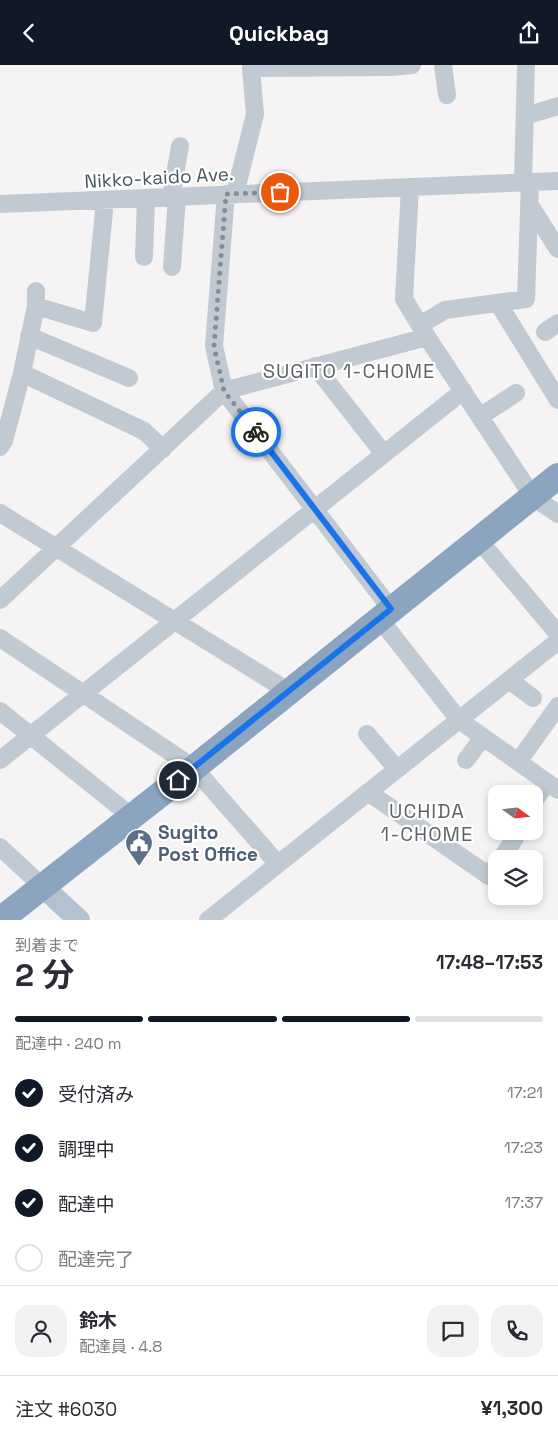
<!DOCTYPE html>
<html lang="ja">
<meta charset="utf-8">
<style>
body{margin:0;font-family:"Space Grotesk","Noto Sans JP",sans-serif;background:#f2f2f3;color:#2b2b33;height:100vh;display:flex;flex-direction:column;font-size:19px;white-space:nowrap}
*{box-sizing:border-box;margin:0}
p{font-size:16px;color:#7c7c81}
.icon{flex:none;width:28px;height:28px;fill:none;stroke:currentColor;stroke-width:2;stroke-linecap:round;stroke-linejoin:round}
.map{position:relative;height:855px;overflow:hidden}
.drawer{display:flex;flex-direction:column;background:#fff;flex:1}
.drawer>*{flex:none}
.needle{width:32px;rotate:105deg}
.controls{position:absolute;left:488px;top:720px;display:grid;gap:10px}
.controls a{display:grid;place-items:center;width:55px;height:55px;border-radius:10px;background:#fff;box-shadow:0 2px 8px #0003;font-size:25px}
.pin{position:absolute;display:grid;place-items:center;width:42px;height:42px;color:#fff;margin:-21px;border:2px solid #fff;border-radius:50%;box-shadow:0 1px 5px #0007}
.courier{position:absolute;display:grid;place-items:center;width:50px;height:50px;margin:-25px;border:4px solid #1a73e8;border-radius:50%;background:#fff;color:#222;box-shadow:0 1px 6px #0007}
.head em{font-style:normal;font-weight:700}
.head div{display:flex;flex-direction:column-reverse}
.head{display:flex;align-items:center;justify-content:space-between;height:85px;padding:0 15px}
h1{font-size:32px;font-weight:700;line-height:38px}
.bar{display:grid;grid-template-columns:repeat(4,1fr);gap:8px 5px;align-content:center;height:60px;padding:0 15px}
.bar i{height:6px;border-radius:4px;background:#e1e1e2}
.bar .on{background:#111827}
.bar p{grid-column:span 4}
.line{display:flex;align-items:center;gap:12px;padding:0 15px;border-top:1px solid #e1e1e2}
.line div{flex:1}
.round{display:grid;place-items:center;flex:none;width:52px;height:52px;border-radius:15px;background:#f2f2f3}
ol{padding:0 15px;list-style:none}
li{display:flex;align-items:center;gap:15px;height:55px}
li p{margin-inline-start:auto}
li .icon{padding:5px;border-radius:50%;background:#111827;color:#fff;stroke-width:4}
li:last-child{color:#7c7c81}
li i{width:28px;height:28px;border:2px solid #e1e1e2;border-radius:50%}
header{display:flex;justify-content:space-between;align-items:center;height:65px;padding:0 15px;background:#111827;color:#fff;font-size:22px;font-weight:700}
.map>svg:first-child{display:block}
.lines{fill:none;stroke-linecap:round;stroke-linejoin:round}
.minor{stroke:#c1cad2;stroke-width:18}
.major{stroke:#b3c2d1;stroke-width:22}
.highway{stroke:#8ba5c1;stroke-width:26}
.done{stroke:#868d94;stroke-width:5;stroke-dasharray:0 9}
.route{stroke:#1a73e8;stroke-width:6}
.labels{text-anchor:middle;stroke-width:4.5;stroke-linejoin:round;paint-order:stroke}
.street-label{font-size:19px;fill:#4a5661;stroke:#fff}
.service-label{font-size:19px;font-weight:bold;fill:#4e5e75;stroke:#fff;text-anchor:start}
.neighbourhood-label{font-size:20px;letter-spacing:1px;fill:#5f6368;stroke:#fff}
</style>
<header><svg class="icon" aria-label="back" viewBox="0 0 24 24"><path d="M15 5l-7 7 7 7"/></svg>Quickbag<svg class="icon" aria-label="share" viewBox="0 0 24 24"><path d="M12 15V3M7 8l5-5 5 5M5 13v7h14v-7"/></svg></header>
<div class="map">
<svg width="558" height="855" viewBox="0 0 558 855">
<rect width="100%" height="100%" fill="#f5f3f3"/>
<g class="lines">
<!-- minor -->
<path class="minor" d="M 443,0 L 447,30
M 525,51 L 558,41
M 523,118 L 526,0
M 410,122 L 404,234 L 427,272 L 533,432 L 558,449
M 226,129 L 214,281 L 224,326 L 427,272
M 235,129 L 255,49 L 251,3 L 390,2 L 412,0
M 171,132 L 180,81
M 0,139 L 558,116
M 529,139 L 558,184
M 144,192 L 146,134
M 172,202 L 177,132
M 498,238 L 558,335
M 36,241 L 93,258 L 105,136
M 420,260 L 445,245 L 526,234 L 530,117
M 545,267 L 558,258
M 29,271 L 129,313
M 315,301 L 384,389
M 22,308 L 144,366 L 163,384
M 481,351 L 516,328
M 0,382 L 4,376 L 22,308 L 36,241 L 36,226
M 0,448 L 288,626
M 478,474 L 558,569
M 0,535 L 224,326 L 391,544
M 379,553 L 459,655 L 558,725
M 0,573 L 194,703 L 277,798
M 509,615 L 533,633
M 0,646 L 131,751
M 367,669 L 397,704
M 0,695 L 463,326
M 466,695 L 483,672
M 518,697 L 558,641
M 368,727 L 489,811 L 496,801
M 534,736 L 547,718
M 0,782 L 42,821
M 501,794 L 515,773 L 515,766
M 208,855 L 558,576"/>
<!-- major -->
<path class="major" d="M 42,821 L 79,855"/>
<!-- highway -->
<path class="highway" d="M 0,855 L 194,703 L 558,411"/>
</g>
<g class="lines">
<!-- done -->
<path class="done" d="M 256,367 L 224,326 L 214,281 L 226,129 L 280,127"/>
<!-- route -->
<path class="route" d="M 178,715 L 391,544 L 256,367"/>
</g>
<!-- icons -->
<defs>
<symbol id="civic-pin" viewBox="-11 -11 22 30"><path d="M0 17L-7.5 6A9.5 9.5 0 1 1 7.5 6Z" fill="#5c6f8a" stroke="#fff"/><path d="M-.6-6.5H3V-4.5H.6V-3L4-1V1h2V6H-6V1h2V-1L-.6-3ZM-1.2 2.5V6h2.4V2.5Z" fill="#fff"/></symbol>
</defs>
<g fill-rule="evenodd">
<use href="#civic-pin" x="123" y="762" width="32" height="43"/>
</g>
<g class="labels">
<!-- street labels -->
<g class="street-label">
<text transform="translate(159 112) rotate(-3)" y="7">Nikko-kaido Ave.</text>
</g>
<!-- service labels -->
<g class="service-label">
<text x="158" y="774">Sugito<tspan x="158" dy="22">Post Office</tspan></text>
</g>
<!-- neighbourhood labels -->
<g class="neighbourhood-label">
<text x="349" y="313">SUGITO 1-CHOME</text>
<text x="427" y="753">UCHIDA<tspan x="427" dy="23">1-CHOME</tspan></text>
</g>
</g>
</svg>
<div class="controls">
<a><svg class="needle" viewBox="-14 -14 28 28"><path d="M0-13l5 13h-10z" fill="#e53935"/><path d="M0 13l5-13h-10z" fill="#7c7c81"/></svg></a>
<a><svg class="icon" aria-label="layers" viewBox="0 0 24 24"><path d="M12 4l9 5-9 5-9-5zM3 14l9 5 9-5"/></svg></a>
</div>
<div class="pin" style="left:280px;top:127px;background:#ea580c"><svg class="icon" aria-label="bag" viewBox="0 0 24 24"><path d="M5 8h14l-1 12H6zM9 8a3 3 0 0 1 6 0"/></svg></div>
<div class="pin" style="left:178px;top:715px;background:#1f2937"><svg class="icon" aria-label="home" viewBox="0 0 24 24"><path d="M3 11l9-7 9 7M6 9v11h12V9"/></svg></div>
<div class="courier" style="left:256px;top:367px"><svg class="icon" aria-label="bike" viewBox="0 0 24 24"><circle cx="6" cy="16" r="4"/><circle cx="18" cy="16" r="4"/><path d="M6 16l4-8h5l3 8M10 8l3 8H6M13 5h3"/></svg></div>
</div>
<section class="drawer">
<div class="head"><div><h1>2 分</h1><p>到着まで</p></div><em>17:48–17:53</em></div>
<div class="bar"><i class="on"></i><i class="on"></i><i class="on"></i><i></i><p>配達中 · 240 m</p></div>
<ol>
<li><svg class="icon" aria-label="check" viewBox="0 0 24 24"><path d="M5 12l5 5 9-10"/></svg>受付済み<p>17:21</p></li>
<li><svg class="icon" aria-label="check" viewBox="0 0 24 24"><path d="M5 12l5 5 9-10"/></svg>調理中<p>17:23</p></li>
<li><svg class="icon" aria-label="check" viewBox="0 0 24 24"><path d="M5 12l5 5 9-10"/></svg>配達中<p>17:37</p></li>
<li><i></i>配達完了</li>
</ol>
<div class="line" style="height:90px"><a class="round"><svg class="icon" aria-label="person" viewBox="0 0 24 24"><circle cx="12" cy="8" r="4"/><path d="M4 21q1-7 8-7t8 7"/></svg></a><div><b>鈴木</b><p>配達員 · 4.8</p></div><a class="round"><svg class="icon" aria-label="chat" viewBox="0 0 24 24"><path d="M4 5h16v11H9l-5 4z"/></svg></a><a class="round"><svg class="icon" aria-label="phone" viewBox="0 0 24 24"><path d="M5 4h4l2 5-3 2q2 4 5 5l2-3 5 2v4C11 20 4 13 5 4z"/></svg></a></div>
<div class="line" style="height:65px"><div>注文 #6030</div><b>¥1,300</b></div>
</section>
